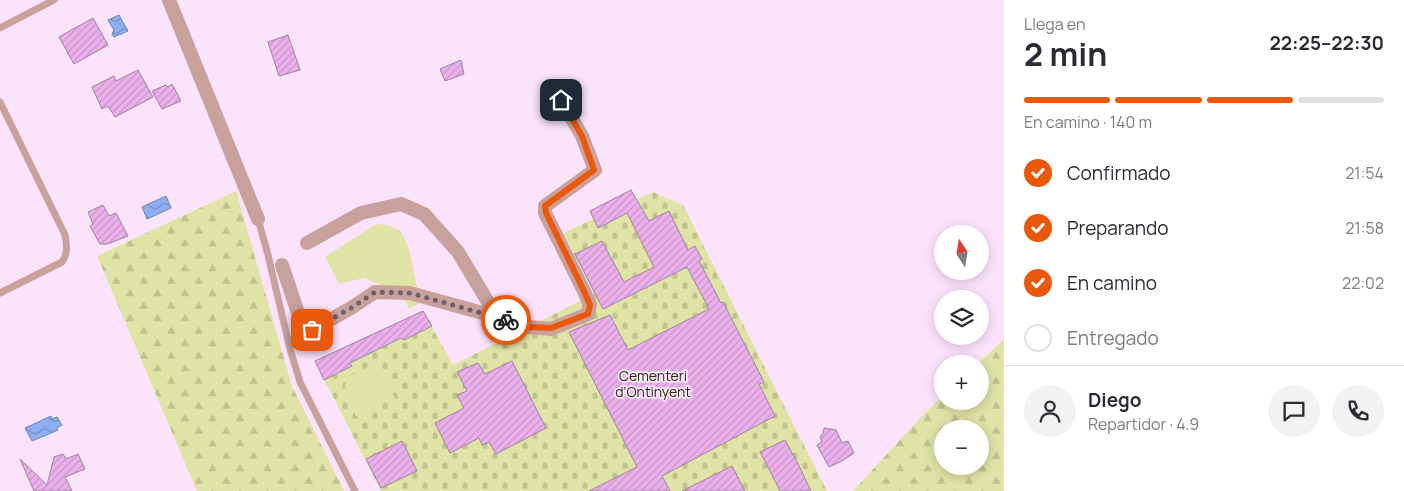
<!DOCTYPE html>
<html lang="es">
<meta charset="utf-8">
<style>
body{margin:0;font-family:Manrope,sans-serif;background:#f2f2f3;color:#2b2b33;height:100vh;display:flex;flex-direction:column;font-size:19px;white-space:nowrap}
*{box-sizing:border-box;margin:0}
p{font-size:16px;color:#7c7c81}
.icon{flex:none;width:28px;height:28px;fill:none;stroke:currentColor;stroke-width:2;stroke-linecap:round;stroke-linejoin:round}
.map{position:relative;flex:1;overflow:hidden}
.sheet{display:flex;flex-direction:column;background:#fff;width:400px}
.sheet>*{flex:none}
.needle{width:32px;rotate:348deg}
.tools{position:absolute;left:934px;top:225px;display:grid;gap:10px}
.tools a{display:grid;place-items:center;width:55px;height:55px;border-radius:50%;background:#fff;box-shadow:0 2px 12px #0003;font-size:25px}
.pin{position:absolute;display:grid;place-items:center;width:42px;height:42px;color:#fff;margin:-21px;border-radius:10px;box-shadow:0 2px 8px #0006}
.courier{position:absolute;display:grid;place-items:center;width:50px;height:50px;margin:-25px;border:4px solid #ea580c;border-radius:50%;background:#fff;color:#222;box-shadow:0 1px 6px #0007}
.overview em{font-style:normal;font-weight:700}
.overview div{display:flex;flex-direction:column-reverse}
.overview{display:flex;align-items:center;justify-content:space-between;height:85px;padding:0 20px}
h1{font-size:32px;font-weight:700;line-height:38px}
.bar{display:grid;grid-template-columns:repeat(4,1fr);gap:8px 5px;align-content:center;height:60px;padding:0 20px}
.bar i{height:6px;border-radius:4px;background:#e1e1e2}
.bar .on{background:#ea580c}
.bar p{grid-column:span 4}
.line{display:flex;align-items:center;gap:12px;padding:0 20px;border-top:1px solid #e1e1e2}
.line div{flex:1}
.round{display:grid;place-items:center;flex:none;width:52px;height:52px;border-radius:26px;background:#f2f2f3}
ol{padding:0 20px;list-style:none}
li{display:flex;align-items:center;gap:15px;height:55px}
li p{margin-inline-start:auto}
li .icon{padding:5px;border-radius:50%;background:#ea580c;color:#fff;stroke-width:4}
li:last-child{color:#7c7c81}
li i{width:28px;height:28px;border:2px solid #e1e1e2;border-radius:50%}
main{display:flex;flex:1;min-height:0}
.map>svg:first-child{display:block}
.forest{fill:url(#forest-firs);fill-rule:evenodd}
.cemetery{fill:url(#cemetery-stones)}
.garden{fill:#dfe3a5}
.water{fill:url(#water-waves);stroke:#6d82b3}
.building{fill:url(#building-hatch);stroke:#9b849b}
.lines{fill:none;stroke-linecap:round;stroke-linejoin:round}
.service{stroke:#c8a19d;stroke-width:7}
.minor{stroke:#c8a19d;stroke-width:14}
.done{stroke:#6e5f6e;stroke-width:5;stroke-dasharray:0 9}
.route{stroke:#ea580c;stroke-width:6}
.labels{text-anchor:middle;stroke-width:4;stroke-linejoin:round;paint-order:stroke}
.park-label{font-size:14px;fill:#2d2e0a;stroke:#fce3fc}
</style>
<main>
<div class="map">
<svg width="1004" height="491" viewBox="0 0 1004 491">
<defs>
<pattern id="forest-firs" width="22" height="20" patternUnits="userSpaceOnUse" patternTransform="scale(1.25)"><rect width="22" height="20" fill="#dfe3a5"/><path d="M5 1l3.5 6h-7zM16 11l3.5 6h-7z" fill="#bfc28e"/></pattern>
<pattern id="cemetery-stones" width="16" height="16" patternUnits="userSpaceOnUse" patternTransform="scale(1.25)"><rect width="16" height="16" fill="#dfe3a5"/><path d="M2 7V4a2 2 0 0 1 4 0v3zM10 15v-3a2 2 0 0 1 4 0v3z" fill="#bfc28e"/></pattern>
<pattern id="water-waves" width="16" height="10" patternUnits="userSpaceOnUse" patternTransform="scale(1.25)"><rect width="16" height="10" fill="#8daff2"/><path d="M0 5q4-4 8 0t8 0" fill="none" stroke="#738dc4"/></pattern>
<pattern id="building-hatch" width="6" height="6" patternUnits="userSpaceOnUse" patternTransform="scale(1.25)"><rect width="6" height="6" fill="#ebafeb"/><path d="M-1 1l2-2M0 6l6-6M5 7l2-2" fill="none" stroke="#c996c9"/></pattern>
</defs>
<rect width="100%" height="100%" fill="#fce3fc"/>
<!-- forest -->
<path class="forest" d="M 236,191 L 292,386 L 344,491 L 197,491 L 97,256 Z
M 1004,339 L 1004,491 L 853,491 L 921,417 L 942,397 L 942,401 L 980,401 L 980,364 L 978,364 ZM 942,429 L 980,429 L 980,466 L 942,466 Z"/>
<!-- cemetery -->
<path class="cemetery" d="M 653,192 L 683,205 L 827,491 L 381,491 L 315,361 L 423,311 L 453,365 L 594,294 L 563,233 Z"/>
<!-- garden -->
<path class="garden" d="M 376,224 L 388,225 L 401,231 L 409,249 L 417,287 L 423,302 L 409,309 L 402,294 L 364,278 L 339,284 L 325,257 Z
M 376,363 L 395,398 L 356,416 L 346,394 L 345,384 L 352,375 Z"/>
<!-- water -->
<path class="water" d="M 119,15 L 128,31 L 114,37 L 112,34 L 114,30 L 108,20 Z
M 166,196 L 171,208 L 147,219 L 142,207 Z
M 51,416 L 52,419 L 57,417 L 62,425 L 57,428 L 58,430 L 32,441 L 25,428 Z"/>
<!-- building -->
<path class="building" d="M 93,18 L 108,45 L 74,64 L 59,37 Z
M 288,35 L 300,70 L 279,76 L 268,42 Z
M 461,60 L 464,74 L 445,81 L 440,69 Z
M 138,70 L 153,97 L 115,117 L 108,106 L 102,109 L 92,87 L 114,76 L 116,81 Z
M 172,84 L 181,101 L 162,109 L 152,91 L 166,85 L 168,87 Z
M 631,190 L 649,221 L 669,211 L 688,250 L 695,246 L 702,259 L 699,261 L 721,303 L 723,302 L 764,382 L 759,384 L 775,416 L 662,476 L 670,491 L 589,491 L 637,467 L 569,332 L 610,315 L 628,350 L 709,309 L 687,267 L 603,309 L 575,254 L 602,241 L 624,282 L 654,267 L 627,213 L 598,228 L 590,211 Z
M 103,205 L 109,216 L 116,213 L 128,236 L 107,244 L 100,244 L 90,226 L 93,224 L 88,212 Z
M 423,311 L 432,326 L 404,340 L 401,338 L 350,363 L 352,366 L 324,380 L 315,361 Z
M 512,361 L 546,428 L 496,454 L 489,442 L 482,445 L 479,438 L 450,453 L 435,423 L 464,408 L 457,395 L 467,391 L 457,372 L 478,363 L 485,374 Z
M 824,428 L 836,430 L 842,443 L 848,441 L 854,453 L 842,461 L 829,467 L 817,445 L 822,442 L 820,436 L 823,434 Z
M 785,440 L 797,462 L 811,491 L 780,491 L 766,463 L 760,452 Z
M 402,441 L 417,471 L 381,488 L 366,459 Z
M 63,454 L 66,459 L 78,454 L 85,469 L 65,477 L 72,491 L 34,491 L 20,459 L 47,485 L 54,457 Z
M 732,466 L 745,491 L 682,491 Z"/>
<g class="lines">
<!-- service -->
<path class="service" d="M 0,28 L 54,0
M 0,102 L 65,235 C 67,246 68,253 62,262 L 0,293
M 258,219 L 268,255 L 290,349 L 300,382 L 355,491"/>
<!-- minor -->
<path class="minor" d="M 169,0 L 258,219
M 307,243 L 361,213 L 401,204 L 424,214 L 458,252 L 497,317 L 530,327 L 551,329 L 588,314 L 590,305 L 584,291 L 545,213 L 545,206 L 595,170 L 582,136 L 561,100
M 282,265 L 301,322 L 312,330 L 351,308 L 375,292 L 410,293 L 497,317"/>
</g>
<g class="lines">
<!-- done -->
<path class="done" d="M 312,330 L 351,308 L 375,292 L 410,293 L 506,320"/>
<!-- route -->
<path class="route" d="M 506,320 L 530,327 L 551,328 L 588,314 L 590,305 L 584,291 L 546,213 L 545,206 L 594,170 L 582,136 L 561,100"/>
</g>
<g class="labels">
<!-- park labels -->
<g class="park-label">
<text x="653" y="381">Cementeri<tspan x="653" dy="16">d'Ontinyent</tspan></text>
</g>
</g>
</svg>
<div class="tools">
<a><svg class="needle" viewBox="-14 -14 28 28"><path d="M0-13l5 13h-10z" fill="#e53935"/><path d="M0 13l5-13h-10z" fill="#7c7c81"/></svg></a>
<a><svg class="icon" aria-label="layers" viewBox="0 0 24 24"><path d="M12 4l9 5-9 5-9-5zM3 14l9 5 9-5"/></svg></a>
<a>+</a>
<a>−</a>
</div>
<div class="pin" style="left:312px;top:330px;background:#ea580c"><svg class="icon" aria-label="bag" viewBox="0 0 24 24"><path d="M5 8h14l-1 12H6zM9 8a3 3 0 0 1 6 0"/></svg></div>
<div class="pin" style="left:561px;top:100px;background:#1f2937"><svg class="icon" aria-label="home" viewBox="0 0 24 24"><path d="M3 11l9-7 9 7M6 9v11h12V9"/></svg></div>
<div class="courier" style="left:506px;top:320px"><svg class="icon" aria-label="bike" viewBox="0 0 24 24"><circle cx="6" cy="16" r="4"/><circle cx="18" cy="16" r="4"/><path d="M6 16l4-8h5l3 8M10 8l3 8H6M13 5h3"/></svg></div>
</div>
<section class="sheet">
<div class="overview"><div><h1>2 min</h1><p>Llega en</p></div><em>22:25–22:30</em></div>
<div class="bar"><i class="on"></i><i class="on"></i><i class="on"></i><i></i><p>En camino · 140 m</p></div>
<ol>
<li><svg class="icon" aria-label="check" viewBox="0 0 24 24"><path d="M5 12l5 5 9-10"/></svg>Confirmado<p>21:54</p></li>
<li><svg class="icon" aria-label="check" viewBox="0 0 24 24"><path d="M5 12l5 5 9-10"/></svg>Preparando<p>21:58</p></li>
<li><svg class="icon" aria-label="check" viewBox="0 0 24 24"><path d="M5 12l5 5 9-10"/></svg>En camino<p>22:02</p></li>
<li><i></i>Entregado</li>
</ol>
<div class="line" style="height:90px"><a class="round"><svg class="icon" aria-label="person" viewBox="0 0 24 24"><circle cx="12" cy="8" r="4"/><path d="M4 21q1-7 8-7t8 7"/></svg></a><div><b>Diego</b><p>Repartidor · 4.9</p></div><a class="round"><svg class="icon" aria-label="chat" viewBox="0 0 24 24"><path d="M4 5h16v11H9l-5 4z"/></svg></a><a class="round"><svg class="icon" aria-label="phone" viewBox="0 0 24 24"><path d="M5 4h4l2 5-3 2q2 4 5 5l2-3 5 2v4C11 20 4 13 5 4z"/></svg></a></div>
</section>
</main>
